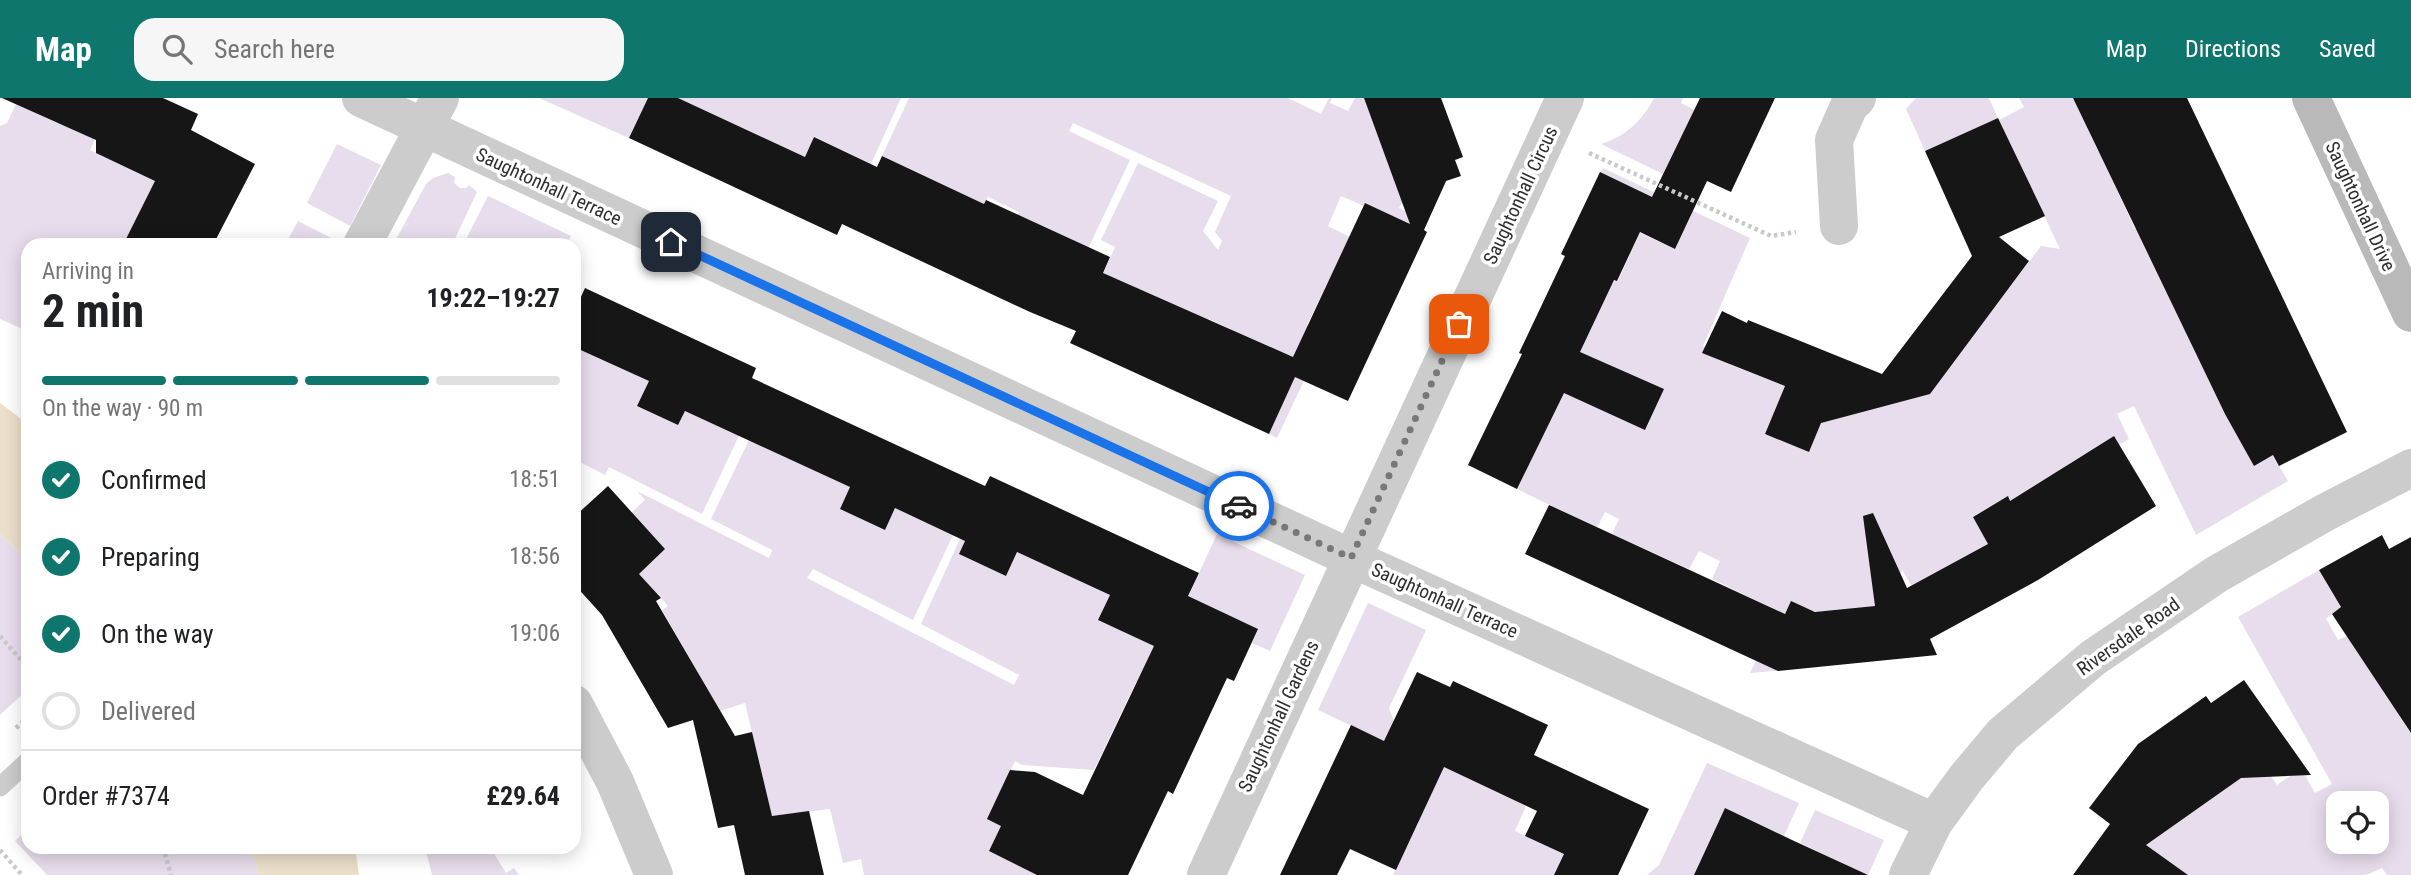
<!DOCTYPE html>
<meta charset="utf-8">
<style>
body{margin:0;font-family:"Roboto Condensed",sans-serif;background:#f6f6f6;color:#202124;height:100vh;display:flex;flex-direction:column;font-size:26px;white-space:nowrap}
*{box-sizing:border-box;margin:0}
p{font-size:23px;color:#757577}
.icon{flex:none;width:38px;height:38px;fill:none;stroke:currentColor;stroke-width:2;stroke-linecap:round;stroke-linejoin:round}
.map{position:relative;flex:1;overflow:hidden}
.drawer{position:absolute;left:21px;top:140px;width:560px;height:616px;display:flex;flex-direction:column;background:#fff;border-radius:21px;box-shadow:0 4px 18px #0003}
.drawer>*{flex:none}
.tools{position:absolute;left:2326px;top:693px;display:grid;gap:14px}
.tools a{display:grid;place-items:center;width:63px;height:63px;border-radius:14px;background:#fff;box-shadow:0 4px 18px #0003;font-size:35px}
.pin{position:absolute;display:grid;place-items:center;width:60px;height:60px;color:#fff;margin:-30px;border-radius:14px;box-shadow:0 4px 10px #0006}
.courier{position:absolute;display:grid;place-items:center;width:70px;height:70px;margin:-35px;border:5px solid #1a73e8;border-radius:50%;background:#fff;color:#222;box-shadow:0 2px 9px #0007}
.summary em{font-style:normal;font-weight:700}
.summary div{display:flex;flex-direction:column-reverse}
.summary{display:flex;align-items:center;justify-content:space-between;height:119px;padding:0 21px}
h1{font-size:46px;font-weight:700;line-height:52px}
.bar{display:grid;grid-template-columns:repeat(4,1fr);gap:10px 7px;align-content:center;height:84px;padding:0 21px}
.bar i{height:9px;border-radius:5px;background:#e0e0e0}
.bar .selected{background:#0f766e}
.bar p{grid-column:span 4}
.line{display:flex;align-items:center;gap:18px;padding:0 21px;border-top:2px solid #e0e0e0}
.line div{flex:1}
ol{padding:0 21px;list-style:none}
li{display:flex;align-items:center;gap:21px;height:77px}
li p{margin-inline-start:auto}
li .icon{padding:7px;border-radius:50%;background:#0f766e;color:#fff;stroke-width:4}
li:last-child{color:#757577}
li i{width:38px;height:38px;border:4px solid #e0e0e0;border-radius:50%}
header{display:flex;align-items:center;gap:42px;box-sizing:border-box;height:98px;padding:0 35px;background:#0f766e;color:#fff}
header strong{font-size:33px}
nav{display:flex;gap:38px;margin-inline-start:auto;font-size:24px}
.search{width:490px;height:63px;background:#f6f6f6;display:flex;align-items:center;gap:18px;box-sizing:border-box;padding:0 24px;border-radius:21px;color:#757577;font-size:26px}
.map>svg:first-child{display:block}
.green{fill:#e8ddec;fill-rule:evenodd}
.water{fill:#ece0ca}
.building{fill:#161616}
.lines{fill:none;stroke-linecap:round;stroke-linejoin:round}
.path{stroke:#c9c9c9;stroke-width:4.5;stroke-dasharray:3.5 3.5;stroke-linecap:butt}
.lane{stroke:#ccc;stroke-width:19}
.street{stroke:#ccc;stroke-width:38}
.secondary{stroke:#b9b9b9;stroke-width:38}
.done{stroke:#787878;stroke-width:7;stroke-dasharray:0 12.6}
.route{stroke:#1a73e8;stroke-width:9}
.labels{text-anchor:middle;stroke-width:7;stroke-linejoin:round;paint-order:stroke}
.street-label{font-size:19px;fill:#2f2f2f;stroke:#fff}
</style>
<header>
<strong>Map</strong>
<div class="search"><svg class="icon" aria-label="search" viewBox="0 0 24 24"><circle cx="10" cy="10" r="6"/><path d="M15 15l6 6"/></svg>Search here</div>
<nav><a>Map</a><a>Directions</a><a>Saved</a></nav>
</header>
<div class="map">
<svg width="2411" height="777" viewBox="0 0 2411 777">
<rect width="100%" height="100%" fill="#fff"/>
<!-- green -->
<path class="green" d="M 539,0 L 648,0 L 629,40 Z
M 678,0 L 901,0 L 871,66 L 815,39 L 805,59 Z
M 909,0 L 1288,0 L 1321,16 L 1329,0 L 1332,0 L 1330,5 L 1348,13 L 1355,0 L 1386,0 L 1420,93 L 1447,83 L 1436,105 L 1409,92 L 1399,110 L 1427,124 L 1423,132 L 1365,105 L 1364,108 L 1341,98 L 1328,128 L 1350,139 L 1307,227 L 1326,236 L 1277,340 L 1269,336 L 1291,287 L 1271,278 L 1249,327 L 1242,324 L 1221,252 L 1231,231 L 1209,221 L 1199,243 L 1102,178 L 1115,149 L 1101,142 L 1138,65 L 1218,103 L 1203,133 L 1218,152 L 1222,143 L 1215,134 L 1231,98 L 1073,25 L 1069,33 L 1130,62 L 1077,174 L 1073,142 L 1028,121 L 1016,145 L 1007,141 L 1019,114 L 988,99 L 984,106 L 882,58 Z
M 1654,0 L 1683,0 L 1681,5 L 1695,12 L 1663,76 L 1601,46 C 1625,39 1643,22 1654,0 Z
M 1916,0 L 1989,0 L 1998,20 L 1925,53 L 1906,11 Z
M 2019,0 L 2074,0 L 2098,53 L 2133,64 L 2111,79 L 2135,131 L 2159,117 L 2187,237 L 2224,314 L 2254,367 L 2273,357 L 2288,383 L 2196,437 L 2134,308 L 2117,316 L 2129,341 L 2093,362 L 2088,354 L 2067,367 L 2076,384 L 2019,417 L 2007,399 L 1973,418 L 1988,446 L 1912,489 L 1903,473 L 1900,475 L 1875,508 L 1819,515 L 1791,504 L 1780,524 L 1786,572 L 1750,575 L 1780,514 L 1712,481 L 1720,463 L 1699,453 L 1689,471 L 1612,436 L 1619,421 L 1605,414 L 1597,429 L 1574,419 L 1551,467 L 1558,430 L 1541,422 L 1552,408 L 1517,391 L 1556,310 L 1515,272 L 1646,331 L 1657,306 L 1568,279 L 1614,182 L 1618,183 L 1640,135 L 1675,151 L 1691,118 L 1600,75 L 1603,70 L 1750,140 L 1703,248 L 1723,258 L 1731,267 L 1785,288 L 1765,336 L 1809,354 L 1829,306 L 1864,275 L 1938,283 L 2041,148 L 2060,151 L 1999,22 L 2024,9 Z
M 16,6 L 57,25 L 63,15 L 99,32 L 90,52 L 127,69 L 190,66 L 126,147 L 28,147 L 27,233 L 0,221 L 0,28 L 7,25 Z
M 337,46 L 381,67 L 350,128 L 307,105 Z
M 448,75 L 455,79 L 454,85 L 460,90 L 466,90 L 469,87 L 477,94 L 452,147 L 393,147 L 426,86 L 433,80 Z
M 488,98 L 571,138 L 566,147 L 463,147 Z
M 298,123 L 341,145 L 340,147 L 285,147 Z
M 574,249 L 649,283 L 637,308 L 678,327 L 690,303 L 744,327 L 702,416 L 609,369 L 605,377 L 574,361 Z
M 749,342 L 850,389 L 840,411 L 885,432 L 895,410 L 953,437 L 913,522 L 813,471 L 807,480 L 1014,587 L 1019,577 L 921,526 L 971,417 L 988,425 L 982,438 L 970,433 L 959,456 L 1006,478 L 1017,454 L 1110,497 L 1098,522 L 1142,542 L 1149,529 L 1170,538 L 1217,436 L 1305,477 L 1270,553 L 1252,545 L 1258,531 L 1199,504 L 1156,593 L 1136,584 L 1094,672 L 1022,667 L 1015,663 L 988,721 L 1026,739 L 1043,705 L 1074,720 L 1053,762 L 1049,761 L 1041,777 L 864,777 L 861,761 L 843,765 L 830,711 L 772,718 L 745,605 L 707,617 L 692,593 L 704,585 L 662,512 L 668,508 L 639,476 L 658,458 L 660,446 L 645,430 L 633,430 L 614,448 L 605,439 L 645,402 L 637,393 L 769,460 L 772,452 L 711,421 ZM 997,736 L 1032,752 L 1024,770 L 989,753 Z
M 0,436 L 28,462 L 28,591 L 0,617 Z
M 2319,472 L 2341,509 L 2326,521 L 2338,542 L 2376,525 L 2400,619 L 2411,636 L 2411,777 L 2387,777 L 2382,770 L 2366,777 L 2188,777 L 2126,733 L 2146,693 L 2118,671 L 2126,664 L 2252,650 L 2277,687 L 2301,670 L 2315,695 L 2332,686 L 2238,519 ZM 2338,705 L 2376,705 L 2376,744 L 2338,744 Z
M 1368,505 L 1426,532 L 1389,610 L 1404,650 L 1526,708 L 1515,733 L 1564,756 L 1558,770 L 1572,777 L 1393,777 L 1419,724 L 1398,714 L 1394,648 L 1318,612 Z
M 1707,665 L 1799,705 L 1784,738 L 1725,710 L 1698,768 L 1717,777 L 1647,777 L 1659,767 Z
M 1815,712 L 1884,742 L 1868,777 L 1828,777 L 1835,762 L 1800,745 Z
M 28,730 L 28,749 L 250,749 L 259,777 L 47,777 L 15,743 Z
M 425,749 L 490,749 L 506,775 L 514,770 L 519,777 L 432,777 Z"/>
<!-- water -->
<path class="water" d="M 0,305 L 28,326 L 28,462 L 0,436 Z
M 250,749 L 355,749 L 359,777 L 259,777 Z"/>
<!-- building -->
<path class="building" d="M 2,0 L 163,0 L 198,16 L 191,32 L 255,66 L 213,147 L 123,147 L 155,83 L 96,55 L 96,42 Z
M 648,0 L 678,0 L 805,59 L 814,39 L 877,69 L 882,58 L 984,106 L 986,102 L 1110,159 L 1103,175 L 1293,259 L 1365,105 L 1410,126 L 1364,0 L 1441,0 L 1463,59 L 1455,62 L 1461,78 L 1446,83 L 1424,132 L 1427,134 L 1348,303 L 1295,279 L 1269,336 L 1070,245 L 1076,233 L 1030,214 L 842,126 L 837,137 L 629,40 Z
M 1700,0 L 1775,0 L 1731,94 L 1707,83 L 1675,151 L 1640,134 L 1617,183 L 1614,182 L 1580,254 L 1664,291 L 1645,332 L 1564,295 L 1517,391 L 1468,367 L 1522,256 L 1519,255 L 1565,158 L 1561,156 L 1600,74 L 1652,99 Z
M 2073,0 L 2187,0 L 2347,334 L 2279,368 L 2273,357 L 2254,368 L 2225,316 Z
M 1998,20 L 2045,118 L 1999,139 L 2029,163 L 1930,296 L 1821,325 L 1809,354 L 1765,336 L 1785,288 L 1702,255 L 1722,213 L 1747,225 L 1748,222 L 1882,276 L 1972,158 L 1925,53 Z
M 585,190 L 756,270 L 752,280 L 985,388 L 990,378 L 1199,475 L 1188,498 L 1258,531 L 1234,583 L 1227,580 L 1173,696 L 1168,693 L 1128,777 L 1037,777 L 989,753 L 1001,728 L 987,721 L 1010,672 L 1035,674 L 1083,697 L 1154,548 L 1098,522 L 1110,497 L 1017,454 L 1006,478 L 959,456 L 965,443 L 895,410 L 885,432 L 840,411 L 850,389 L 685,313 L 678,327 L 637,308 L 649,283 L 574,249 L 574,214 Z
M 2114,338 L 2156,408 L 2038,482 L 1930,541 L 1937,557 L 1778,573 L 1525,456 L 1549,407 L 1785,516 L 1791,503 L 1815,514 L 1875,508 L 1863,418 L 1873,415 L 1907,490 L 1988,446 L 1973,419 L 2008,398 L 2010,403 Z
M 608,388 L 665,451 L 639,476 L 661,500 L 656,503 L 735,638 L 752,634 L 772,718 L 809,713 L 824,777 L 745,777 L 734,727 L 718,730 L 693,622 L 668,630 L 602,517 L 574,486 L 574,419 Z
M 2382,437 L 2389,451 L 2411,439 L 2411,635 L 2332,516 L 2341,509 L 2319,472 Z
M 1417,574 L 1450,589 L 1453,583 L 1548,627 L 1534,657 L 1649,711 L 1618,777 L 1554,777 L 1564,756 L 1525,738 L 1537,713 L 1444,669 L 1396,772 L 1350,751 L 1337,777 L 1280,777 L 1351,627 L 1384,643 Z
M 2244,582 L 2311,677 L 2241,680 L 2146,747 L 2188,777 L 2073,777 L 2110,726 L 2089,710 L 2138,646 L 2206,598 L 2211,605 Z
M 1725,710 L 1792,742 L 1868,777 L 1694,777 Z"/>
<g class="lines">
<!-- path -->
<path class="path" d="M 1589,55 L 1771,138 L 1796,134
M 0,538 L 28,570
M 16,630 L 28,619
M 163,749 L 171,777
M 0,752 L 22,777"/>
<!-- lane -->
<path class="lane" d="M 0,689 L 28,663"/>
<!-- street -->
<path class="street" d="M 361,0 L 1351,460 L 1934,724
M 1839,128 L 1834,42 L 1849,8 L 1857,0
M 362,147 L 440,0
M 574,606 L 615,684 L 654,777
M 1206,777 L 1565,0
M 1908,777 L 1934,724 L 1966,680 L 2003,636 L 2093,560 L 2217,476 L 2326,414 L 2411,370"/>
<!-- secondary -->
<path class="secondary" d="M 2311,0 L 2411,215"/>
</g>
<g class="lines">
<!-- done -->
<path class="done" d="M 1239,408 L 1351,460 L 1459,226"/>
<!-- route -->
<path class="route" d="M 671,144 L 1239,408"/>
</g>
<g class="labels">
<!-- street labels -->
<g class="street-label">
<text transform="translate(549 88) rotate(25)" y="7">Saughtonhall Terrace</text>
<text transform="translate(1520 97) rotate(-65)" y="7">Saughtonhall Circus</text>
<text transform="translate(2361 108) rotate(65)" y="7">Saughtonhall Drive</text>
<text transform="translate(1445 502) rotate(24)" y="7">Saughtonhall Terrace</text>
<text transform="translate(2128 538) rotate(-35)" y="7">Riversdale Road</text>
<text transform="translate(1278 618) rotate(-65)" y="7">Saughtonhall Gardens</text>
</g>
</g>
</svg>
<div class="tools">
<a><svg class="icon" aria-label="locate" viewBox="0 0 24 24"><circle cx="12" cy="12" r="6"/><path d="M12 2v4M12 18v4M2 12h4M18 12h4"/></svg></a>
</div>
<div class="pin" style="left:1459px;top:226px;background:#ea580c"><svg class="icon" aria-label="bag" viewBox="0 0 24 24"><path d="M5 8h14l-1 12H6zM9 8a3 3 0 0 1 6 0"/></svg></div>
<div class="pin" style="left:671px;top:144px;background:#1f2937"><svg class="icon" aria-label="home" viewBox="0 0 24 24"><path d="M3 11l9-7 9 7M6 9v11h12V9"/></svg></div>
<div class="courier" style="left:1239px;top:408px"><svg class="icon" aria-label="car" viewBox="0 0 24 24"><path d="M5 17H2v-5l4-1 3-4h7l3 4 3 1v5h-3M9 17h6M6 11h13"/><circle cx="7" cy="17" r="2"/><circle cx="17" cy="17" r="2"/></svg></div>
<section class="drawer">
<div class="summary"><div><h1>2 min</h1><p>Arriving in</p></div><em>19:22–19:27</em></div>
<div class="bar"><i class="selected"></i><i class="selected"></i><i class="selected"></i><i></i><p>On the way · 90 m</p></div>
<ol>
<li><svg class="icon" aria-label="check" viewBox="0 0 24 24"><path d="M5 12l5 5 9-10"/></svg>Confirmed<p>18:51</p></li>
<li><svg class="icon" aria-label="check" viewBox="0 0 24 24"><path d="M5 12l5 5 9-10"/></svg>Preparing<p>18:56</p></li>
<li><svg class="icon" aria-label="check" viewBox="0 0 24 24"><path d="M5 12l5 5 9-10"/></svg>On the way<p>19:06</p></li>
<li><i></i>Delivered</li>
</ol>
<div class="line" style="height:91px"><div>Order #7374</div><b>£29.64</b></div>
</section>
</div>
